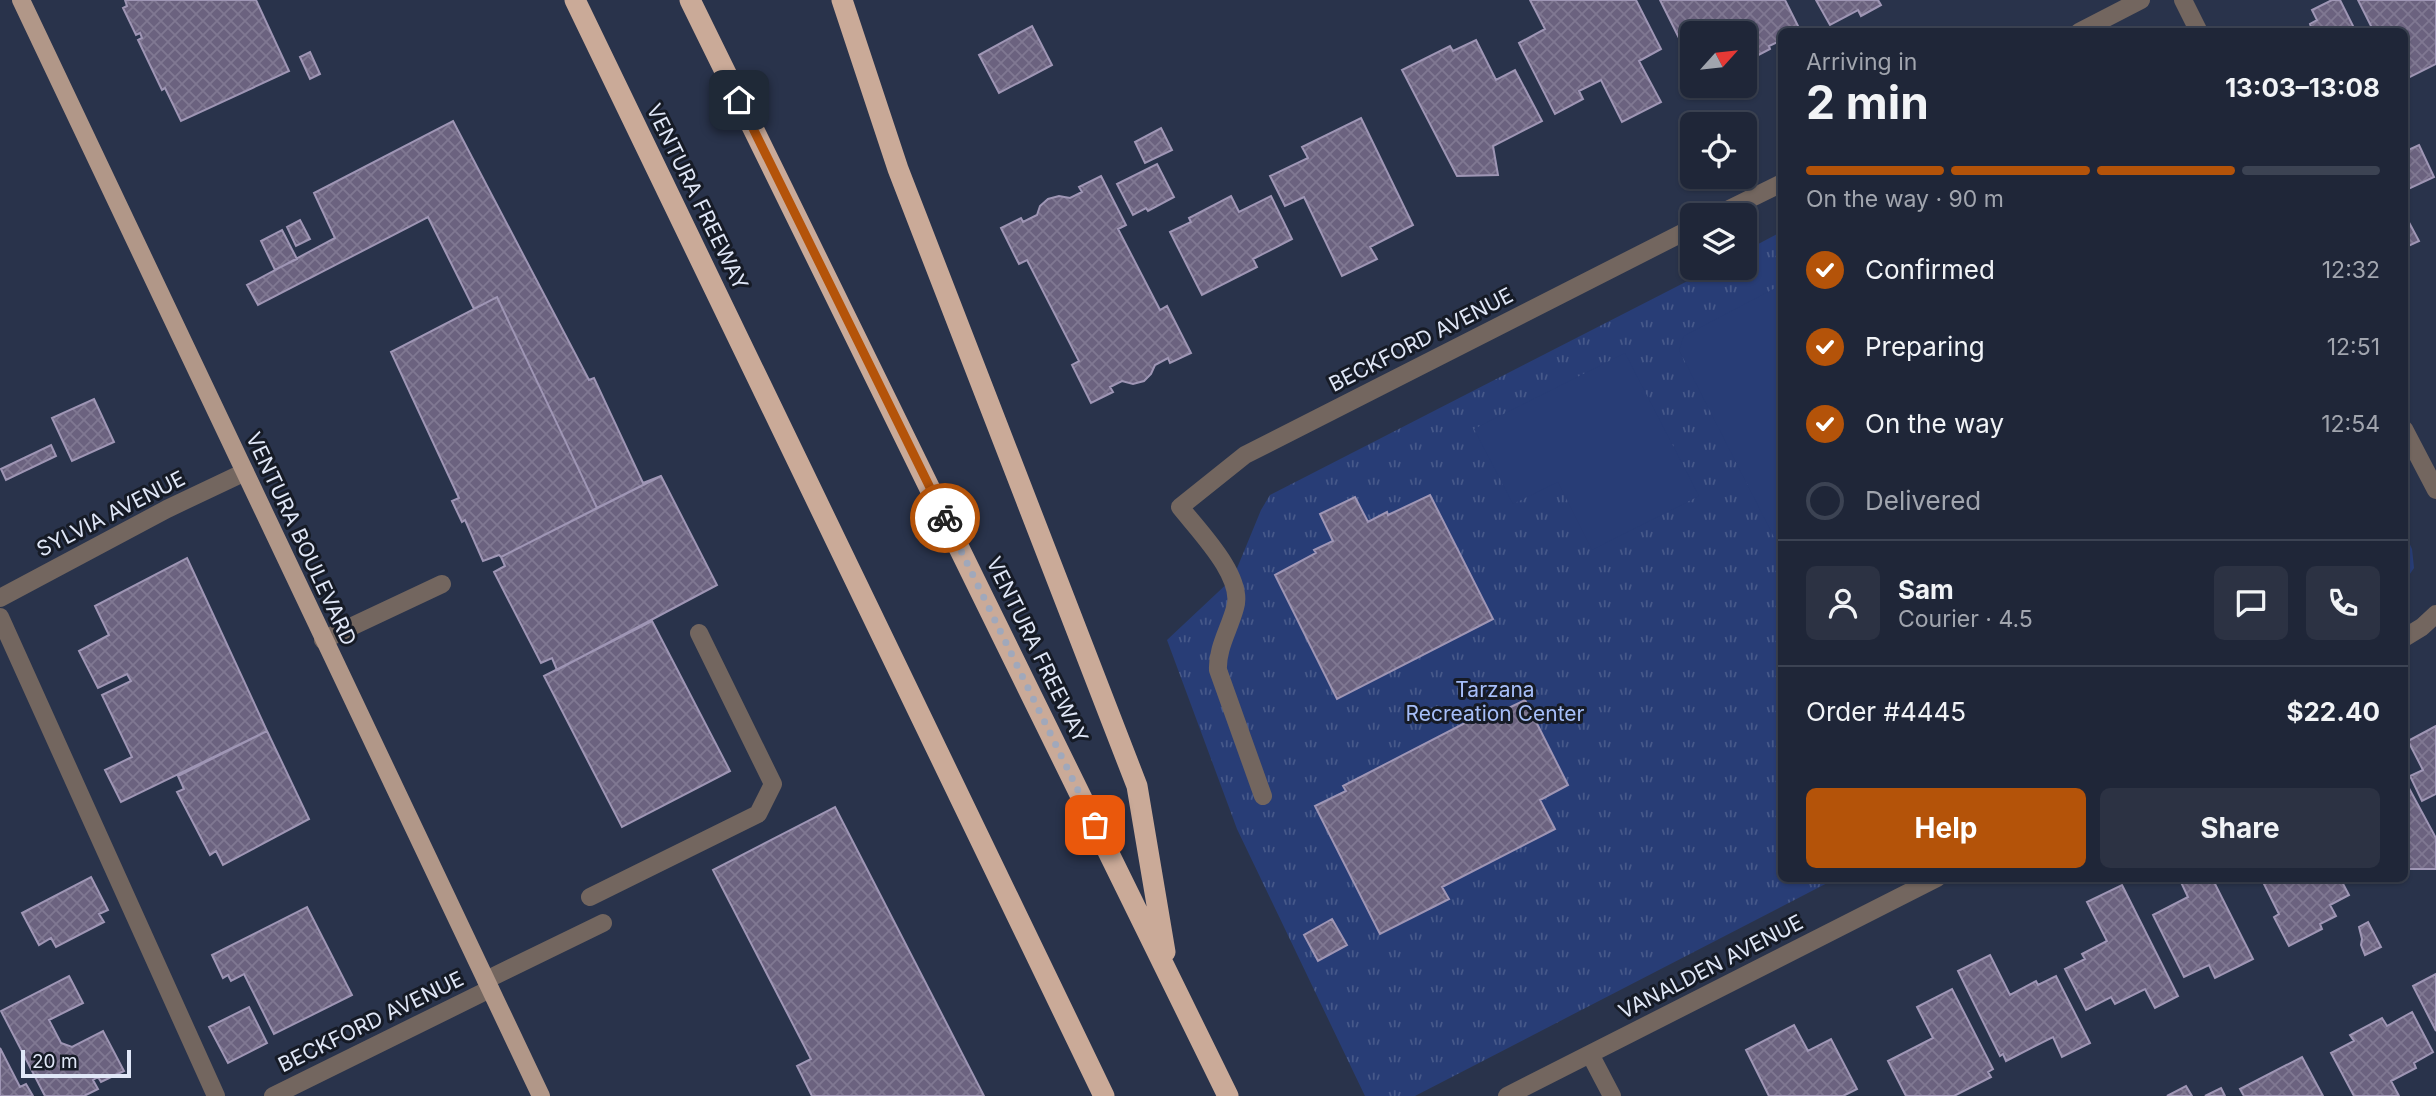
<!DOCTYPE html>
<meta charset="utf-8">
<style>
body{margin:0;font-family:Inter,sans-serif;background:#2c3243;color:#f1f3f6;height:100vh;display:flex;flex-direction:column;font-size:26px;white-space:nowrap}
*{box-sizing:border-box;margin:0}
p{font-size:23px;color:#a1a5ae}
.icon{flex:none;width:38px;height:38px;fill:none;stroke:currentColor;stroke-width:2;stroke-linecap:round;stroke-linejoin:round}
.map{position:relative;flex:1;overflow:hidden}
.side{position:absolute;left:1778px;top:28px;width:630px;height:854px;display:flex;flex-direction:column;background:#1f2638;border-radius:10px;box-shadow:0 2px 5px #0004,0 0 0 2px #3c4353}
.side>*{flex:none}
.needle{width:46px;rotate:63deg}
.buttons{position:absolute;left:1680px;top:21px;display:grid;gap:14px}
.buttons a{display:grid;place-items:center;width:77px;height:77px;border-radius:10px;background:#1f2638;box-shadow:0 2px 5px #0004,0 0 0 2px #3c4353;font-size:35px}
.scale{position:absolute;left:21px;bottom:18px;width:110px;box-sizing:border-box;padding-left:7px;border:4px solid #e0e7f7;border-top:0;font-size:19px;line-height:24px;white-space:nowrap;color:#e0e7f7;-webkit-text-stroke:5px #161b26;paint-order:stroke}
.pin{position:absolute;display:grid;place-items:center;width:60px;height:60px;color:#fff;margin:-30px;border-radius:14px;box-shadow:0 4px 10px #0006}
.courier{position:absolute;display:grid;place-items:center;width:70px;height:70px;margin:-35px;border:5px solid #b45309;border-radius:50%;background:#fff;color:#222;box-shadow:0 2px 9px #0007}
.summary em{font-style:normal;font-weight:700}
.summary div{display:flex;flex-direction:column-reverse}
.summary{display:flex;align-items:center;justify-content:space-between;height:119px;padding:0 28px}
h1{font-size:46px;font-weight:700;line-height:52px}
.bar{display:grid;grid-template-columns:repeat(4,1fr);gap:10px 7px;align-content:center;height:84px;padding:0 28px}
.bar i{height:9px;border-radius:5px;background:#3c4353}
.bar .current{background:#b45309}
.bar p{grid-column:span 4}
.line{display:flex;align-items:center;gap:18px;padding:0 28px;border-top:2px solid #3c4353}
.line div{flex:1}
.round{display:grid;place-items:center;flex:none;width:74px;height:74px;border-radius:10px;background:#2c3243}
ol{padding:0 28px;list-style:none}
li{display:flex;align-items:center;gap:21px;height:77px}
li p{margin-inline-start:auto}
li .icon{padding:7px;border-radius:50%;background:#b45309;color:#fff;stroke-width:4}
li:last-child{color:#a1a5ae}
li i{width:38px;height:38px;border:4px solid #3c4353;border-radius:50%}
.cta{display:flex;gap:14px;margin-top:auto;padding:14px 28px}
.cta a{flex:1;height:80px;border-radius:10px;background:#b45309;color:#fff;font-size:28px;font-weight:700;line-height:80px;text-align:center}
.cta a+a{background:#2c3243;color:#f1f3f6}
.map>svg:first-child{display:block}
.park{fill:url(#park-tufts)}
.pitch{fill:#283d76}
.building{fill:url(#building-cross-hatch);stroke:#9f96b5;stroke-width:2}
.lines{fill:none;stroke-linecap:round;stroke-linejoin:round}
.minor{stroke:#73665f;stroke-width:18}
.major{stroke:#b19788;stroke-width:18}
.highway{stroke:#caaa98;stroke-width:21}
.done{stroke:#a0a8bb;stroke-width:7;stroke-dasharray:0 12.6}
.route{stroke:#b45309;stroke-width:9}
.labels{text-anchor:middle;stroke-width:6;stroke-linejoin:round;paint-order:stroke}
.street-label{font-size:21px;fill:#e0e7f7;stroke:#161b26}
.park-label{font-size:21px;fill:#a6bef8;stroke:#161b26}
</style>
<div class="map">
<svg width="2436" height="1096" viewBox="0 0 2436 1096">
<defs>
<pattern id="park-tufts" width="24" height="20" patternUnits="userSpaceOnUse" patternTransform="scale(1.75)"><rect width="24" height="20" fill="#283d76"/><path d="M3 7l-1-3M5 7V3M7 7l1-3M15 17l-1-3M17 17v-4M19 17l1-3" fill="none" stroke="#47598a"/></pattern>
<pattern id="building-cross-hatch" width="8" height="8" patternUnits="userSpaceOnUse" patternTransform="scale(1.75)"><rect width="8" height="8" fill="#6b627f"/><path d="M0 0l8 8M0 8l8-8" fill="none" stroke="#807892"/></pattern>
</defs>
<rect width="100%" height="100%" fill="#29334b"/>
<!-- park -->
<path class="park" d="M 1781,232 L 1782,878 L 1835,879 L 1415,1096 L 1365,1096 L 1237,829 L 1167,640 L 1233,578 L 1261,510 L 1270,495 L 1713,268 L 1745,268 L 1745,251 Z
M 2405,534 L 2412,549 L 2414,568 L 2405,581 Z"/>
<!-- pitch -->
<path class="pitch" d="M 1781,285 L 1781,551 L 1679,350 L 1684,336 Z
M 1625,353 L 1699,496 L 1592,550 L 1558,482 L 1513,504 L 1474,429 Z"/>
<!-- building -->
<path class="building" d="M 125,0 L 256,0 L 289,71 L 181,121 L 165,88 L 162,90 L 138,40 L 142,38 L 140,33 L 136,35 L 123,8 L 127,6 Z
M 1530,0 L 1636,0 L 1661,49 L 1639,61 L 1661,102 L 1622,122 L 1601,80 L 1579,91 L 1583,99 L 1555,114 L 1519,43 L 1545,29 Z
M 1660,0 L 1785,0 L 1800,30 L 1782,32 L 1782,40 L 1769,46 L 1770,49 L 1745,62 L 1745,33 L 1692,33 L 1692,64 Z
M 1816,0 L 1878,0 L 1881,5 L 1861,16 L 1858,10 L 1830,25 Z
M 2332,0 L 2340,0 L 2356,32 L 2309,32 L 2312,30 L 2310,24 L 2317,20 L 2312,10 Z
M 2358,0 L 2436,0 L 2436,64 L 2404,80 L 2404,32 L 2374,32 Z
M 1032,26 L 1052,65 L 999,93 L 979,55 Z
M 1476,40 L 1496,80 L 1515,70 L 1542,121 L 1493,146 L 1498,175 L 1457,176 L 1402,70 L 1450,46 L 1453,51 Z
M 310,52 L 320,74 L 310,79 L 300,57 Z
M 1361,118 L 1413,225 L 1370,247 L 1377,259 L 1342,276 L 1304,197 L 1285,206 L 1270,176 L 1308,158 L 1302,147 Z
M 453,121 L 589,380 L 594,378 L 643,483 L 661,476 L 597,508 L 497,297 L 474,309 L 428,217 L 258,305 L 247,285 L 335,238 L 314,193 Z
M 1161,128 L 1172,150 L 1145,163 L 1135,142 Z
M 2419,145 L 2434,177 L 2404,191 L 2404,152 Z
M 1157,164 L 1174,197 L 1148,211 L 1146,208 L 1133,215 L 1117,184 Z
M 1101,176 L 1126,225 L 1118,229 L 1160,310 L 1167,306 L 1191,353 L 1170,363 L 1168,358 L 1155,365 L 1151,374 L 1144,381 L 1133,384 L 1122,381 L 1110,387 L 1113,392 L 1091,403 L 1072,365 L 1079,361 L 1027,260 L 1019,264 L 1001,228 L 1021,218 L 1023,222 L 1037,215 L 1040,206 L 1048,199 L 1059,196 L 1070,198 L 1082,192 L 1079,187 Z
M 1231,196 L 1239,212 L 1271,196 L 1292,239 L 1253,259 L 1257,267 L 1202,295 L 1170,232 L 1191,222 L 1189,218 Z
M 2404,213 L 2419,241 L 2404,248 Z
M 300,220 L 310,239 L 296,246 L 287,227 Z
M 282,230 L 297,259 L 275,270 L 261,241 Z
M 497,297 L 597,508 L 501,557 L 499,555 L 483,561 L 465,520 L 462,522 L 452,501 L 459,498 L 391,352 Z
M 94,399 L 114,442 L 72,461 L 52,418 Z
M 51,445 L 56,456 L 6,480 L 1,469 Z
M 661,476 L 717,585 L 557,670 L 552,658 L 541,663 L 494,572 L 505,566 L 501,557 Z
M 1430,495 L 1493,619 L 1337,699 L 1275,575 L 1316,553 L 1314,550 L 1333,541 L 1320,514 L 1355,497 L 1368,522 L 1387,512 L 1388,515 Z
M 187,558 L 267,731 L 121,802 L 105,770 L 132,757 L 102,695 L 131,681 L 127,674 L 98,688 L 79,651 L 109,635 L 95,606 Z
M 652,621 L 730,771 L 622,827 L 544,676 Z
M 1525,700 L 1568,785 L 1540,800 L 1555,829 L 1442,887 L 1449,899 L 1380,934 L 1315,806 L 1346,791 L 1343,786 L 1494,708 L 1496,714 Z
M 2436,726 L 2436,794 L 2422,801 L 2410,776 L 2423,770 L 2408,741 Z
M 267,731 L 309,819 L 223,865 L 216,851 L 210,855 L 177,792 L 184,789 L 178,776 Z
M 2404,779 L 2436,838 L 2436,869 L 2404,869 Z
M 835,807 L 984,1096 L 812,1096 L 797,1066 L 811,1059 L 713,870 Z
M 91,877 L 108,910 L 99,914 L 104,922 L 56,947 L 51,938 L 39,945 L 22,913 Z
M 2179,878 L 2215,878 L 2213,880 L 2253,959 L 2215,978 L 2209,965 L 2184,977 L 2153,915 L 2188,897 Z
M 2261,878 L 2340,878 L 2349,895 L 2330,905 L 2336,916 L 2320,924 L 2322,929 L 2289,946 L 2274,917 L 2279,914 Z
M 2122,885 L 2178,996 L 2155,1008 L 2145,989 L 2115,1004 L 2111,997 L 2086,1010 L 2065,969 L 2085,959 L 2082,954 L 2107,941 L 2087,902 Z
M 307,907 L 352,995 L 274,1034 L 244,974 L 231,981 L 228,975 L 223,978 L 212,955 Z
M 1332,919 L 1347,945 L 1318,961 L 1304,935 Z
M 2368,922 L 2381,947 L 2365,955 L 2361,945 L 2362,939 L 2359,927 Z
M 1990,955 L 2010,995 L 2036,981 L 2038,985 L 2056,976 L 2090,1043 L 2062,1057 L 2053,1037 L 2006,1061 L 2003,1054 L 2000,1056 L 1958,971 Z
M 2436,974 L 2436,1031 L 2413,986 Z
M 69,976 L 83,1003 L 49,1020 L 61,1043 L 72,1047 L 103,1031 L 124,1071 L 101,1082 L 98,1077 L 93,1080 L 98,1089 L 84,1096 L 45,1096 L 1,1011 Z
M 1952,989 L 1993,1069 L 1988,1072 L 1991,1077 L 1954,1096 L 1906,1096 L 1888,1061 L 1933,1038 L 1917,1007 Z
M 249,1007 L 267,1043 L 228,1063 L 209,1027 Z
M 2412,1012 L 2433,1052 L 2414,1063 L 2416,1068 L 2391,1081 L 2399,1096 L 2354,1096 L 2331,1053 L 2354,1041 L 2350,1035 L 2382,1018 L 2387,1026 Z
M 1794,1025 L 1808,1051 L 1831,1039 L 1857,1089 L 1843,1096 L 1769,1096 L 1746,1050 Z
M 0,1048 L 20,1087 L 26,1084 L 33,1096 L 0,1096 Z
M 2302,1057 L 2323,1096 L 2244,1096 L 2240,1089 Z
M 2186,1086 L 2192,1096 L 2167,1096 Z
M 2221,1088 L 2225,1096 L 2205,1096 Z"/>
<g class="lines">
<!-- minor -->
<path class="minor" d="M 2183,0 L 2199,32
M 2079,32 L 2141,0
M 1717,215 L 1782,183
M 2404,429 L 2436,490
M 0,598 L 167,509 L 245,472
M 0,617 L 216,1096
M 2404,638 L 2422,627 L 2436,614
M 323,640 L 442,584
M 1263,796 L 1218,670 C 1217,648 1229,630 1235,608 C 1245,577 1198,530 1180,507 L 1245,455 L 1692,228
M 590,897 L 758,814 L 773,784 L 699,633
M 486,980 L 603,923
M 1590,1054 L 1612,1096
M 273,1096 L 490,989
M 1507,1096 L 1937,878"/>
<!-- major -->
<path class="major" d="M 21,0 L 541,1096"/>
<!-- highway -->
<path class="highway" d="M 575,0 L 1104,1096
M 690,0 L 1228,1096
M 842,0 L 898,169 L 1137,786 L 1165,952"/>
</g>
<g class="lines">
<!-- done -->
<path class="done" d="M 945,518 L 1095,825"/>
<!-- route -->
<path class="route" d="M 739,100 L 945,518"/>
</g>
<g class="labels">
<!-- street labels -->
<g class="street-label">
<text transform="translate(697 197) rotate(64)" y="7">VENTURA FREEWAY</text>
<text transform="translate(1421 340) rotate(-27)" y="7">BECKFORD AVENUE</text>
<text transform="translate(111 514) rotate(-27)" y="7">SYLVIA AVENUE</text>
<text transform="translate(301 539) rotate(65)" y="7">VENTURA BOULEVARD</text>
<text transform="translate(1037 650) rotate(64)" y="7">VENTURA FREEWAY</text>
<text transform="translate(1711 967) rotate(-27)" y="7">VANALDEN AVENUE</text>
<text transform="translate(371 1022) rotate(-26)" y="7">BECKFORD AVENUE</text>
</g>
<!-- park labels -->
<g class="park-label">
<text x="1495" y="697">Tarzana<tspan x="1495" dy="24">Recreation Center</tspan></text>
</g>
</g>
</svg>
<div class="buttons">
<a><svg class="needle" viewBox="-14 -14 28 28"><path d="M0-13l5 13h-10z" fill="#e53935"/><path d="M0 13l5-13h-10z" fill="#a1a5ae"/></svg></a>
<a><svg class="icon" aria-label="locate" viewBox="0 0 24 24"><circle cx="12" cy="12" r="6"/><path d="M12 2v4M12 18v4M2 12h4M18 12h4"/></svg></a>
<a><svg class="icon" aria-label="layers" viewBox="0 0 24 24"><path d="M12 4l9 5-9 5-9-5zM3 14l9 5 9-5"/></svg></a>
</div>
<div class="scale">20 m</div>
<div class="pin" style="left:1095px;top:825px;background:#ea580c"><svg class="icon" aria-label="bag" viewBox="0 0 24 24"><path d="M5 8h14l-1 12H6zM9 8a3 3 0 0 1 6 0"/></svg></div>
<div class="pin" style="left:739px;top:100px;background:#1f2937"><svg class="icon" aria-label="home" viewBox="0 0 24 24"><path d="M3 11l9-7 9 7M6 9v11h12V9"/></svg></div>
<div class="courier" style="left:945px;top:518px"><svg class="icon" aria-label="bike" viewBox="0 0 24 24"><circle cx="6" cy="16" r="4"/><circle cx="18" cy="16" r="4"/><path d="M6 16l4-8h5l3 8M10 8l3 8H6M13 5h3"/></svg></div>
<section class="side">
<div class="summary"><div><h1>2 min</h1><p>Arriving in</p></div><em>13:03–13:08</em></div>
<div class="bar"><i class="current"></i><i class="current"></i><i class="current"></i><i></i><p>On the way · 90 m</p></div>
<ol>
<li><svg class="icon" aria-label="check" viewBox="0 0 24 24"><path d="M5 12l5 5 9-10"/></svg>Confirmed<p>12:32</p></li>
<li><svg class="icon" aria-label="check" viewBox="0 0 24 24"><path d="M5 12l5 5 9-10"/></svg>Preparing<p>12:51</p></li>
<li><svg class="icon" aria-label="check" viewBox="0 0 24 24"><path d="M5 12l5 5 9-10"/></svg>On the way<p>12:54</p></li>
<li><i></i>Delivered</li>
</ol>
<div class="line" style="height:126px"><a class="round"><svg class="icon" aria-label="person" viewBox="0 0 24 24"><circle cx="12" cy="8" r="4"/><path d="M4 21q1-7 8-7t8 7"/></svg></a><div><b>Sam</b><p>Courier · 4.5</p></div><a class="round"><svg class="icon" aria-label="chat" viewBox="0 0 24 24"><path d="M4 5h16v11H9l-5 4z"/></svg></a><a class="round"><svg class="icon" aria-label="phone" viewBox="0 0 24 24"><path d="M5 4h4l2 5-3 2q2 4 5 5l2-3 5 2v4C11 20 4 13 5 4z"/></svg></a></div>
<div class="line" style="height:91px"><div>Order #4445</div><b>$22.40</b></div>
<div class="cta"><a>Help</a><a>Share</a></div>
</section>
</div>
